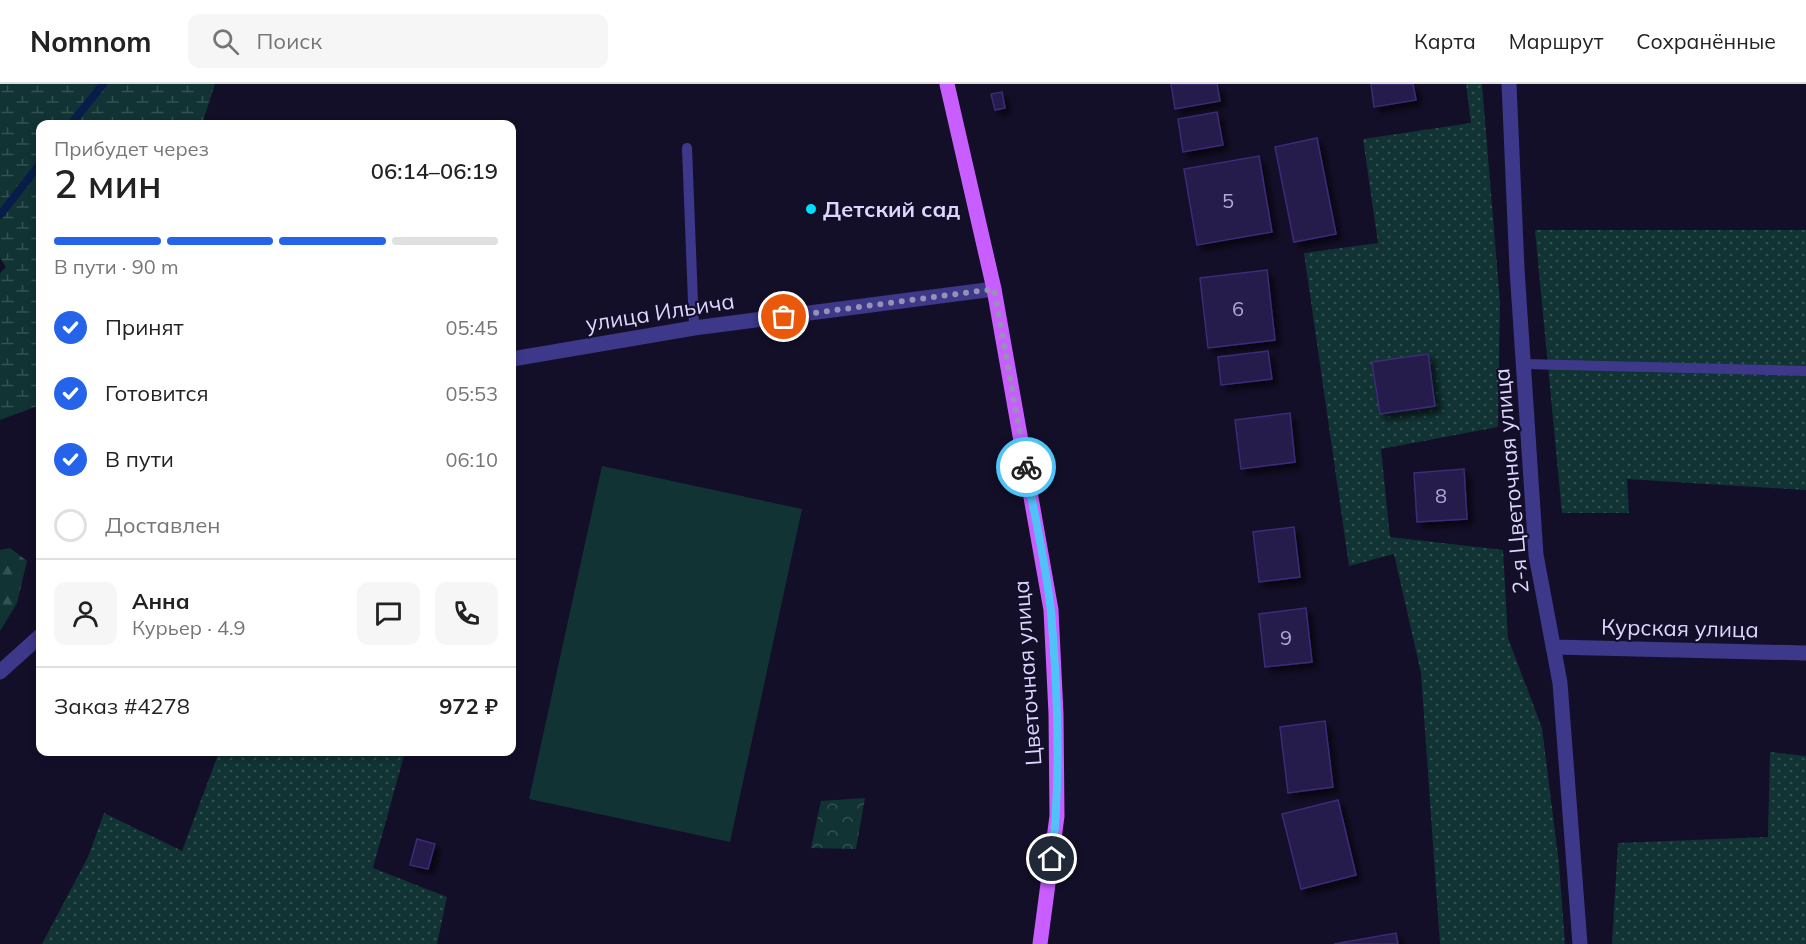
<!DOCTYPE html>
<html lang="ru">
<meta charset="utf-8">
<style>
body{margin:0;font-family:Mulish,sans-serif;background:#f6f6f6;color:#222;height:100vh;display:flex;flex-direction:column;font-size:22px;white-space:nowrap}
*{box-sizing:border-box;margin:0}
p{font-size:20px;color:#767676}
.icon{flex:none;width:33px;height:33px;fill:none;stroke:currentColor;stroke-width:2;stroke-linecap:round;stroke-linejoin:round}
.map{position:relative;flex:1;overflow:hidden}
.drawer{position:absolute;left:36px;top:36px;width:480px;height:636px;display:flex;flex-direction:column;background:#fff;border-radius:12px;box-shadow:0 3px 9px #0003}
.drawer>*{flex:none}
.pin{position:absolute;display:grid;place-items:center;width:51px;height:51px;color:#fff;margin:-26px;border:3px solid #fff;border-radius:50%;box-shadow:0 2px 6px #0007}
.courier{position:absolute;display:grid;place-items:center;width:60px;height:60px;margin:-30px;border:4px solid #4fc3f7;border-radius:50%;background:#fff;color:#222;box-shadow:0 2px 8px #0007}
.summary em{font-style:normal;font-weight:600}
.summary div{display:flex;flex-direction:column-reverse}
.summary{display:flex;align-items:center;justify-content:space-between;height:102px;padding:0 18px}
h1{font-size:39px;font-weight:600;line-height:45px}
.bar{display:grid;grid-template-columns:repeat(4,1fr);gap:9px 6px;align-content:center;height:72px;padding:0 18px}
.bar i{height:8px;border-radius:4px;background:#e0e0e0}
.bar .current{background:#2563eb}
.bar p{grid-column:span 4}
.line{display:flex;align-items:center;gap:15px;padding:0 18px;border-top:2px solid #e0e0e0}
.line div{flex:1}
.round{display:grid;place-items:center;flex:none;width:63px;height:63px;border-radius:12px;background:#f6f6f6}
ol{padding:0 18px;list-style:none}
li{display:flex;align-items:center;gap:18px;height:66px}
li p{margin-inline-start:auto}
li .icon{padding:6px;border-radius:50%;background:#2563eb;color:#fff;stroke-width:4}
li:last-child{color:#767676}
li i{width:33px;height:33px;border:3px solid #e0e0e0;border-radius:50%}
header{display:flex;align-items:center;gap:36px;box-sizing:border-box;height:84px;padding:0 30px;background:#fff;border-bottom:2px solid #e0e0e0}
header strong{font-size:28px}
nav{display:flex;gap:33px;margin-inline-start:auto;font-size:21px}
.search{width:420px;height:54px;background:#f6f6f6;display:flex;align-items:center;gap:15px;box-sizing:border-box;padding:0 21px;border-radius:12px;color:#767676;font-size:22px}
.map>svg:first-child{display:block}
.grass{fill:url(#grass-dots)}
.forest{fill:url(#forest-firs)}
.wetland{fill:url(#wetland-marsh)}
.park{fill:url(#park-crowns)}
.pitch{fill:#133}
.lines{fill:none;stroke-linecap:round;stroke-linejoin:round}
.stream{stroke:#081d49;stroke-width:8}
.building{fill:#251a4b;stroke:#3d2b78;stroke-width:1.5;filter:url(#shadow)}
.service{stroke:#3d388a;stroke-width:10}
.minor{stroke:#3d388a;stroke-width:15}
.primary{stroke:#c85eff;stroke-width:15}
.done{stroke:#9791b4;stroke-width:6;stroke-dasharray:0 10.8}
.route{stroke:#4fc3f7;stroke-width:8}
.poi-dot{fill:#03deff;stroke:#140f29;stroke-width:2}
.labels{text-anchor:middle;stroke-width:4.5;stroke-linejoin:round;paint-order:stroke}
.number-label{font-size:20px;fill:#afa8d2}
.poi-label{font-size:22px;font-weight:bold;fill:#ddd7ff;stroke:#140f29;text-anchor:start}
.street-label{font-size:22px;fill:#ddd7ff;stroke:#140f29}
</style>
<header>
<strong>Nomnom</strong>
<div class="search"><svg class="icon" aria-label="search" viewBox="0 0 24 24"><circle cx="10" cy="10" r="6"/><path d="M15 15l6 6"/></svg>Поиск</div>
<nav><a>Карта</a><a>Маршрут</a><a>Сохранённые</a></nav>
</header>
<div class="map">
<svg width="1806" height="860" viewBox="0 0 1806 860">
<defs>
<pattern id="grass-dots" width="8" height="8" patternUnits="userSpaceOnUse" patternTransform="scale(1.5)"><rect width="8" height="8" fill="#133"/><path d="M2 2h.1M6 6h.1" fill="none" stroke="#335052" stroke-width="1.8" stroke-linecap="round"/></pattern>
<pattern id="forest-firs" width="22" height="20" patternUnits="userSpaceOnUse" patternTransform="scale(1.5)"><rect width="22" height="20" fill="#133"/><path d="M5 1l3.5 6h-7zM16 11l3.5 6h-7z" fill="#335052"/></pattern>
<pattern id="wetland-marsh" width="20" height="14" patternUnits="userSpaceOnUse" patternTransform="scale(1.5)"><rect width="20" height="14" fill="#133"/><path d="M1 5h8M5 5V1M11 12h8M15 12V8" fill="none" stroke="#335052"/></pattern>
<pattern id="park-crowns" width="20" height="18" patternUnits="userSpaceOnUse" patternTransform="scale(1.5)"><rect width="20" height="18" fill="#133"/><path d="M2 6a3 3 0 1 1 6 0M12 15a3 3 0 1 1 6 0" fill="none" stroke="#335052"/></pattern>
<filter id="shadow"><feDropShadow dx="5.5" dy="5.5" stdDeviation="3" flood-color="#0009"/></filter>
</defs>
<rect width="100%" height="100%" fill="#140f29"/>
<!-- grass -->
<path class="grass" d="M 1466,0 L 1482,0 L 1500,218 L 1498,343 L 1381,365 L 1390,453 L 1503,466 L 1508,554 L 1542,644 L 1559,780 L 1565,860 L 1440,860 L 1421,589 L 1394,470 L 1349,482 L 1304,169 L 1378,159 L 1363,55 L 1471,39 Z
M 1535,146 L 1806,146 L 1806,406 L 1627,395 L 1629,429 L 1562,429 Z
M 219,668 L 405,668 L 373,784 L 447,813 L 437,860 L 42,860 L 88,773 L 104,729 L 182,767 Z
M 1770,668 L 1806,672 L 1806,860 L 1612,860 L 1618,759 L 1768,753 Z"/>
<!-- forest -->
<path class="forest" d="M 10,464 L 27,477 L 17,519 L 0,547 L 0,466 Z"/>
<!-- wetland -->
<path class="wetland" d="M 0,0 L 215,0 L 202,40 L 40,40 L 40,321 L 0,336 L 0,189 L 6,183 L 0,174 Z"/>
<!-- park -->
<path class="park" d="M 865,714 L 856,765 L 811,764 L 821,717 Z"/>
<!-- pitch -->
<path class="pitch" d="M 602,382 L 802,425 L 730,758 L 529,715 Z"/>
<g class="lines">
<!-- stream -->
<path class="stream" d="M 71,40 L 103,0
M 0,131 L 40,80"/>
</g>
<!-- building -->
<path class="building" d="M 1171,0 L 1217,0 L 1220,17 L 1175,25 Z
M 1371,0 L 1413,0 L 1416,16 L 1374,23 Z
M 1002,8 L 1005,24 L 995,26 L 991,10 Z
M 1217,28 L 1223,61 L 1183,68 L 1178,35 Z
M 1317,54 L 1336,150 L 1294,158 L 1275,63 Z
M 1259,72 L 1272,148 L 1197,161 L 1184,85 Z
M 1267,186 L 1275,256 L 1208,264 L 1200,194 Z
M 1268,267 L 1272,295 L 1221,301 L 1218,273 Z
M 1428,270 L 1435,322 L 1380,330 L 1372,278 Z
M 1290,329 L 1295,378 L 1241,385 L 1235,336 Z
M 1464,385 L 1467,435 L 1417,438 L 1414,389 Z
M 1294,443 L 1300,493 L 1259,498 L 1253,448 Z
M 1306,524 L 1312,578 L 1265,583 L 1259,530 Z
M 1325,637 L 1333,703 L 1288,709 L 1280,643 Z
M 1338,716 L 1356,791 L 1301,805 L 1282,730 Z
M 417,755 L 435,760 L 428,785 L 410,781 Z
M 1396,849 L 1398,860 L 1334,860 Z"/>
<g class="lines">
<!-- service -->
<path class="service" d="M 687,64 L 694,244
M 1523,280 L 1806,287"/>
<!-- minor -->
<path class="minor" d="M 1509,0 L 1517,185 L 1536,471 L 1560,599 L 1580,860
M 512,275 L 694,244 L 994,205
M 1553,563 L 1806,569
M 0,588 L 40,552"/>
<!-- primary -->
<path class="primary" d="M 947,0 L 994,205 L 1051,526 L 1056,630 L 1057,732 L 1040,860"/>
</g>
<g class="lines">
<!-- done -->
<path class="done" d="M 784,233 L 994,205 L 1026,383"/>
<!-- route -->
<path class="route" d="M 1026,383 C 1034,431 1046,479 1051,528 C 1058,609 1061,694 1052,775"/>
</g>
<!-- markers -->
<circle class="poi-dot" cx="811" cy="125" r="6"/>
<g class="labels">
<!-- number labels -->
<g class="number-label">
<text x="1228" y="124">5</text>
<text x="1238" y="232">6</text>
<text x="1441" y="419">8</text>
<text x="1286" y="561">9</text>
</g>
<!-- poi labels -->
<g class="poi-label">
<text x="823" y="133">Детский сад</text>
</g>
<!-- street labels -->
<g class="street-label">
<text transform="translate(660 228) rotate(-9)" y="8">улица Ильича</text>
<text transform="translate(1511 397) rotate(-95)" y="8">2-я Цветочная улица</text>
<text transform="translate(1680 544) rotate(1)" y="8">Курская улица</text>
<text transform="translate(1027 589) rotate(-94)" y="8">Цветочная улица</text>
</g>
</g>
</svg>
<div class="pin" style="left:784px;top:233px;background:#ea580c"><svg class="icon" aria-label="bag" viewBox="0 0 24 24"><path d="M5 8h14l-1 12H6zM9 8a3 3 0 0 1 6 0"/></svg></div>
<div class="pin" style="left:1052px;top:775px;background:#1f2937"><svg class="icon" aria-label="home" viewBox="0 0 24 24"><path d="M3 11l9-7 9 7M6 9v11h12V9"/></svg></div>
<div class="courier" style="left:1026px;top:383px"><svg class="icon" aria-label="bike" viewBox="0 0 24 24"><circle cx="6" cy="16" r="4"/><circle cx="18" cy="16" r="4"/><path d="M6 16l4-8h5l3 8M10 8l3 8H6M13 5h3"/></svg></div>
<section class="drawer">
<div class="summary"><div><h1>2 мин</h1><p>Прибудет через</p></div><em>06:14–06:19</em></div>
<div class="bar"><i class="current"></i><i class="current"></i><i class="current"></i><i></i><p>В пути · 90 m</p></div>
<ol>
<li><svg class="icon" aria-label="check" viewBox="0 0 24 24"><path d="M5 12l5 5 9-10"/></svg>Принят<p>05:45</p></li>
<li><svg class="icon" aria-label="check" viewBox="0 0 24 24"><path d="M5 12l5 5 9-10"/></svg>Готовится<p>05:53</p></li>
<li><svg class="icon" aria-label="check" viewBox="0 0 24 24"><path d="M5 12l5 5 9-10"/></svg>В пути<p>06:10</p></li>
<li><i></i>Доставлен</li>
</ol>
<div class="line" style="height:108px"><a class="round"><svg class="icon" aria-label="person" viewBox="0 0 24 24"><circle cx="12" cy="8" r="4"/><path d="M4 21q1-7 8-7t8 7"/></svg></a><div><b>Анна</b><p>Курьер · 4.9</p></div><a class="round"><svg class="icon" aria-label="chat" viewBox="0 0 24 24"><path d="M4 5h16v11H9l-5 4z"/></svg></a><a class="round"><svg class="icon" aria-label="phone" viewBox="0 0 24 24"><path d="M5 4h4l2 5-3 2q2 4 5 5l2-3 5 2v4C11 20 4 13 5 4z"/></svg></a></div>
<div class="line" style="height:78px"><div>Заказ #4278</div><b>972 ₽</b></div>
</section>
</div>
